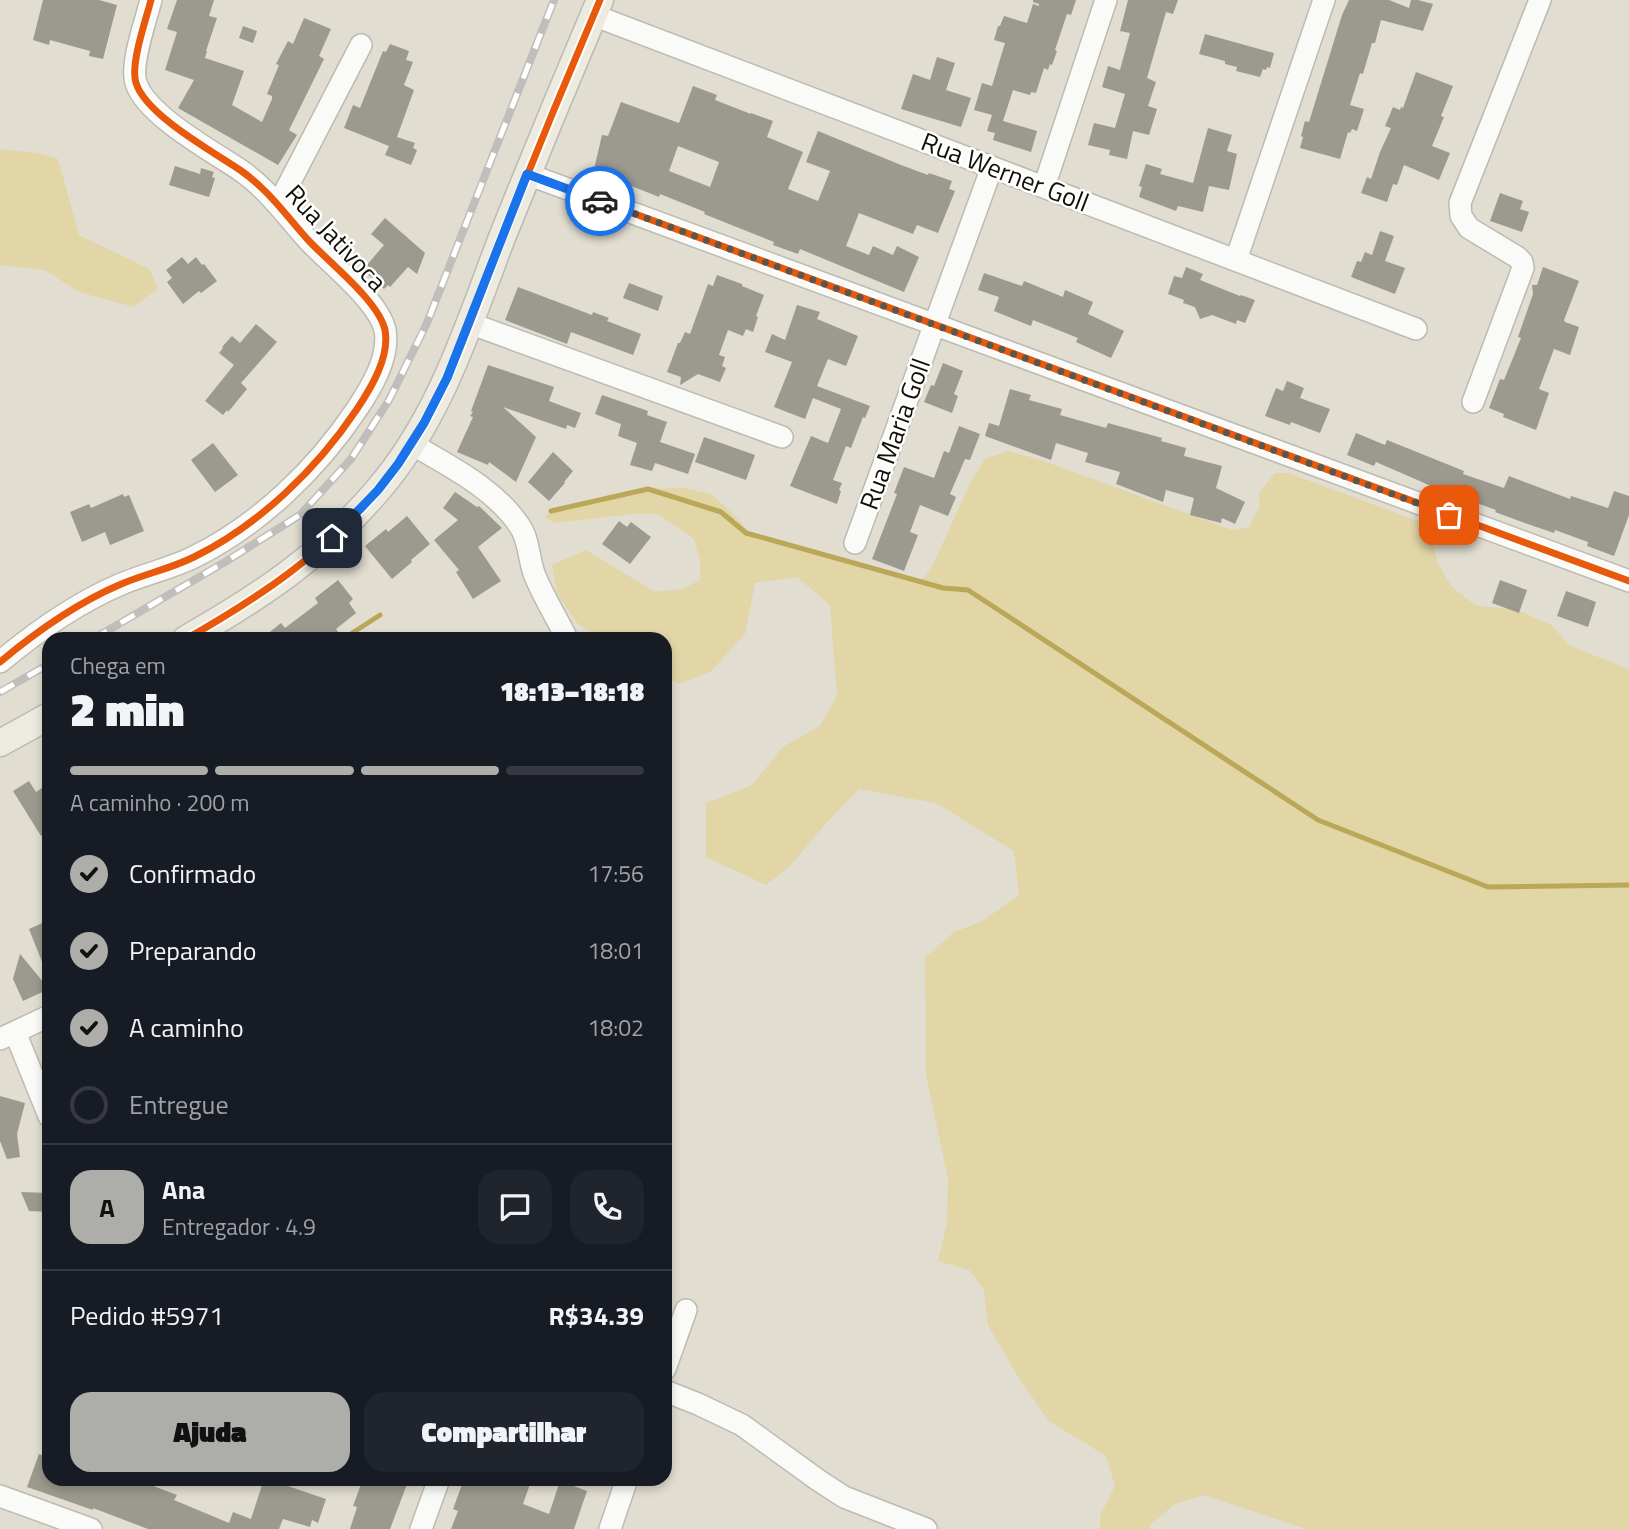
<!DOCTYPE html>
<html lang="pt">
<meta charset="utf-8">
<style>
body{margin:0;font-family:"Titillium Web",sans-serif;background:#20242c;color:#f1f3f6;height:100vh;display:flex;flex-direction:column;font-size:26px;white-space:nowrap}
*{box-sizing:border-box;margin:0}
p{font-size:23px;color:#9ea1a6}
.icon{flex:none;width:38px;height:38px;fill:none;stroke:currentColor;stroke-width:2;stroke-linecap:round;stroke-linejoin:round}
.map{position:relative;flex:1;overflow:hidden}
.sheet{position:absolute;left:42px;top:632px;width:630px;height:854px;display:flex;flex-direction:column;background:#171b24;border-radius:21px;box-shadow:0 4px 10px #0003}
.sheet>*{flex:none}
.pin{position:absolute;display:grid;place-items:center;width:60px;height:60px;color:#fff;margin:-30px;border-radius:14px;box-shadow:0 4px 10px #0006}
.courier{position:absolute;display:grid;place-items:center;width:70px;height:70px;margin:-35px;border:5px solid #1a73e8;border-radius:50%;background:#fff;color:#222;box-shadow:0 2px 9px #0007}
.headline em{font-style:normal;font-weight:800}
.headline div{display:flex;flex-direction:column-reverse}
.headline{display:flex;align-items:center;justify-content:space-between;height:119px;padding:0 28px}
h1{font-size:46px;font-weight:800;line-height:52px}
.bar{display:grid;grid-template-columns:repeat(4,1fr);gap:10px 7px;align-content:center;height:84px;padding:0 28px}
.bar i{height:9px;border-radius:5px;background:#363941}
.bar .on{background:#adadaa}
.bar p{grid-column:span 4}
.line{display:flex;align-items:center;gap:18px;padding:0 28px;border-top:2px solid #363941}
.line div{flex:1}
.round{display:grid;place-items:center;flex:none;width:74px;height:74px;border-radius:21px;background:#20242c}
ol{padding:0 28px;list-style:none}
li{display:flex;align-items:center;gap:21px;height:77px}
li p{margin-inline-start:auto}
li .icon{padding:7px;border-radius:50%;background:#adadaa;color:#111;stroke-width:4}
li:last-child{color:#9ea1a6}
li i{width:38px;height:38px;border:4px solid #363941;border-radius:50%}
.cta{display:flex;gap:14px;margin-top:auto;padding:14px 28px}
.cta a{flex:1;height:80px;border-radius:21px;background:#adadaa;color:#111;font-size:28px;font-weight:800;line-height:80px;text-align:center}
.cta a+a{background:#20242c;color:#f1f3f6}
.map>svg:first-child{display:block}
.green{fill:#e2d5a6}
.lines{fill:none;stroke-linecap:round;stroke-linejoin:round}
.stream{stroke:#baa758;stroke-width:5}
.building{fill:#9c998f;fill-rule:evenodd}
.minor-casing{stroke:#bdbbb1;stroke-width:24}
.major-casing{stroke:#bcbab4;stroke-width:29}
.minor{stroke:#fafaf8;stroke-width:21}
.major{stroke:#edeae0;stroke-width:26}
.rail-casing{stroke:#bfbebb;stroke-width:8}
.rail{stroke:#fff;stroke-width:5;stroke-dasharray:16;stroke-linecap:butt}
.cycleway-casing{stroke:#fff;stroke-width:11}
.cycleway{stroke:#e8590c;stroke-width:7}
.done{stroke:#5a584e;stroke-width:7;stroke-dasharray:0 12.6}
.route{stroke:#1a73e8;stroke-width:9}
.labels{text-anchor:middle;stroke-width:5;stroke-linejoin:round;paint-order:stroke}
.street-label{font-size:26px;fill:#121008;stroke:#fff}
</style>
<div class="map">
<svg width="1629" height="1529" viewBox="0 0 1629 1529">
<rect width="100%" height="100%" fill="#e1ddd0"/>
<!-- green -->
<path class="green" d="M 0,149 L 37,153 L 58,159 L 79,235 L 149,269 L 158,288 L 134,307 L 79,292 L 45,270 L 0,265 Z
M 1008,451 L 1038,459 L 1232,530 L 1249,527 L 1259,508 L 1260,492 L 1275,473 L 1288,473 L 1434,527 L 1434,548 L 1439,566 L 1452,587 L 1476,606 L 1515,609 L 1551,625 L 1570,646 L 1629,669 L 1629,1529 L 1306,1529 L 1204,1495 L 1175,1504 L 1151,1524 L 1149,1529 L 1100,1529 L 1100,1516 L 1115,1486 L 1106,1456 L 1049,1421 L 1020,1380 L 988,1325 L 984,1290 L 969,1270 L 938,1261 L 947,1224 L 948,1179 L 926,1075 L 925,958 L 954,932 L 981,922 L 1019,895 L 1014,851 L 936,803 L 859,789 L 827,822 L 789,867 L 766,885 L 706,857 L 706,803 L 752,785 L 783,747 L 820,726 L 837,696 L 830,605 L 797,577 L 755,583 L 745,634 L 710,672 L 679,684 L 665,677 L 665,639 L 604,639 L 578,624 L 557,594 L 552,565 L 586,550 L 655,592 L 683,589 L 700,580 L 700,560 L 694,539 L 658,514 L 633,514 L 554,523 L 545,517 L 551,511 L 648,489 L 683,488 L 711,494 L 734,515 L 751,534 L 921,581 L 931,569 L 970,484 L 985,459 Z"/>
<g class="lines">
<!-- stream -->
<path class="stream" d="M 551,511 L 648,489 L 721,512 L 746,533 L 943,588 L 968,590 L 1318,820 L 1488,887 L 1629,885
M 343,639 L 380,615"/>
</g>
<!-- building -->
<path class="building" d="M 43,0 L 99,0 L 117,5 L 103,59 L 89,56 L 90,51 L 50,40 L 49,45 L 33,40 Z
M 177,0 L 214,0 L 209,16 L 217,18 L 206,51 L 207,51 L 205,58 L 244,71 L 232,105 L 262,122 L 272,99 L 272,96 L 267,94 L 279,65 L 276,64 L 288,41 L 293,44 L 304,18 L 331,29 L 319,56 L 324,59 L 289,130 L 297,135 L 278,165 L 178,108 L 194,80 L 165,70 L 177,32 L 167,29 Z
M 1033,0 L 1076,0 L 1071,15 L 1067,14 L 1055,50 L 1057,51 L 1052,65 L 1050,64 L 1048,70 L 1044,68 L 1036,93 L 1031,92 L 1030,95 L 1013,90 L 1003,121 L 1037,131 L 1031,152 L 993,140 L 995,133 L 987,131 L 992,115 L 974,110 L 982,83 L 992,86 L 1005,43 L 994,40 L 998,26 L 1000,26 L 1004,16 L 1027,23 L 1033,4 L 1039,6 L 1039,4 L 1033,2 Z
M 1128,0 L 1178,0 L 1173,14 L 1166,12 L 1147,78 L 1156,82 L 1148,106 L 1157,109 L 1149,135 L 1133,131 L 1127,159 L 1109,155 L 1110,150 L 1088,145 L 1094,123 L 1115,128 L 1125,94 L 1102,87 L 1108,66 L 1120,70 L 1130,33 L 1120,31 Z
M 1349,0 L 1389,0 L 1409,8 L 1411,0 L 1418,0 L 1433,4 L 1423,31 L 1381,20 L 1375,43 L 1372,43 L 1363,74 L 1360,73 L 1350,105 L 1364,109 L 1357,131 L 1352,129 L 1350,133 L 1348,132 L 1340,159 L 1300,148 L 1303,137 L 1301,136 L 1305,121 L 1309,122 L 1342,15 Z
M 243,26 L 257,31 L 253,43 L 239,38 Z
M 1205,34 L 1274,53 L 1270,68 L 1267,67 L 1266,70 L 1263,69 L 1260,77 L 1236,71 L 1237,67 L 1225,64 L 1225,61 L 1199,54 Z
M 390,44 L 409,51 L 406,60 L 413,62 L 404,85 L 414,90 L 397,137 L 415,143 L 413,148 L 417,150 L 411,165 L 385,155 L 389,146 L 344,128 L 353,105 L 360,108 L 383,51 L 386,52 Z
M 937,57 L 955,63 L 946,90 L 971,98 L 961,127 L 901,109 L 913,74 L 930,80 Z
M 1416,72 L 1453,86 L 1441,116 L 1444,117 L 1432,146 L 1450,153 L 1439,180 L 1404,165 L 1397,185 L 1393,184 L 1387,202 L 1361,193 L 1367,177 L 1371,179 L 1380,152 L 1391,128 L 1385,126 L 1393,107 L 1400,110 L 1401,107 L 1403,108 Z
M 693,86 L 717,95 L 715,100 L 751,114 L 751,113 L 773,121 L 767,137 L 803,152 L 788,189 L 818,201 L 830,171 L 806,162 L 818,131 L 901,165 L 928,175 L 929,173 L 952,181 L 949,189 L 955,191 L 938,233 L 917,225 L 913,234 L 859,213 L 846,246 L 869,255 L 873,246 L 893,255 L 897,246 L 919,257 L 904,292 L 800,249 L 798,254 L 773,245 L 774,242 L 704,214 L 705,212 L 660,194 L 659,197 L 614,179 L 613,183 L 592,178 L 602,135 L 608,136 L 621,102 L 679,123 ZM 678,146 L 719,162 L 710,187 L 669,171 Z
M 1208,128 L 1232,135 L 1227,151 L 1237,154 L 1229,190 L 1209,186 L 1203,212 L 1178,206 L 1176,211 L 1139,197 L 1142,187 L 1139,186 L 1146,164 L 1162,169 L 1160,174 L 1193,183 Z
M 175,166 L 200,174 L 201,168 L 214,172 L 212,177 L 215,178 L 209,197 L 169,185 Z
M 1500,193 L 1523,201 L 1520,209 L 1529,212 L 1522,232 L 1490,221 Z
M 385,218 L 425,253 L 417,274 L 408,267 L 390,287 L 388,285 L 384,289 L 364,271 L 368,267 L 366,266 L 384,245 L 371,234 Z
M 1380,231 L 1394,236 L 1385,261 L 1405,268 L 1395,294 L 1351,277 L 1357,261 L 1361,262 L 1365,252 L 1372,255 Z
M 182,257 L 188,264 L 196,257 L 202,265 L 204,264 L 217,281 L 201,293 L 199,291 L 183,304 L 167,282 L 172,278 L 166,270 Z
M 1186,267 L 1203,274 L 1200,280 L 1240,296 L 1241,295 L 1255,300 L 1245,323 L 1237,320 L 1236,324 L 1212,315 L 1200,319 L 1195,307 L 1183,303 L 1184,300 L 1168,294 L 1174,276 L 1182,278 Z
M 1543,267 L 1579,281 L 1564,320 L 1565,322 L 1579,327 L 1570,355 L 1554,349 L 1539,389 L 1549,393 L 1536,430 L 1503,417 L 1504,414 L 1489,408 L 1500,379 L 1504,380 L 1521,338 L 1518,337 L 1533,294 L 1532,285 L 1537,285 Z
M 984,273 L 1022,286 L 1024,281 L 1063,297 L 1065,290 L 1093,302 L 1088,314 L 1124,331 L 1111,358 L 1076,342 L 1078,338 L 1033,320 L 1031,326 L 994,311 L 999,297 L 978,290 Z
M 717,275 L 742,284 L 742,286 L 764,295 L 756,316 L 758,317 L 753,332 L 746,329 L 743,336 L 728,330 L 719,355 L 725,357 L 722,366 L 726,368 L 720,382 L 698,374 L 680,385 L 681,377 L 667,372 L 678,343 L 680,343 L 685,332 L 690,334 L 708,284 L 713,286 Z
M 629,283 L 663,296 L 658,311 L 623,298 Z
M 518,287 L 592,315 L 593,312 L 609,318 L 607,321 L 641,334 L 633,355 L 571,332 L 567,344 L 505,320 Z
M 797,305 L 820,312 L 817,319 L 858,336 L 846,366 L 828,359 L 817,386 L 870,406 L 865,418 L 863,417 L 851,448 L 846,446 L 833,480 L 842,483 L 839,490 L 841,491 L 837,504 L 790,486 L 811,436 L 828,443 L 841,409 L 813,398 L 805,419 L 774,407 L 792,362 L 765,352 L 772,334 L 785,340 Z
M 256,324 L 277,342 L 241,383 L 247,389 L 228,412 L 227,410 L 223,415 L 205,401 L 234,365 L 219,353 L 223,348 L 222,347 L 232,336 L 240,343 Z
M 943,363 L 963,371 L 954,394 L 958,396 L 952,413 L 924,402 L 931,385 L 934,386 Z
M 488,365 L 554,387 L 549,401 L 581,413 L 575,428 L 567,425 L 566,429 L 503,407 L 536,437 L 516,482 L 489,462 L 488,465 L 457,452 L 473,417 L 470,416 L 473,412 L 471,411 Z
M 1287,381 L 1304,388 L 1300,398 L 1330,409 L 1320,433 L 1291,422 L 1290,425 L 1265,416 L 1276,388 L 1283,391 Z
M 1010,389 L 1031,395 L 1029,400 L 1062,409 L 1060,415 L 1106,428 L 1108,423 L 1162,438 L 1161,441 L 1186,448 L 1184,456 L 1222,466 L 1216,488 L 1245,502 L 1235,524 L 1222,518 L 1221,523 L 1190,515 L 1194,498 L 1166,490 L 1163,502 L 1116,484 L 1120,472 L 1085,462 L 1088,453 L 1056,443 L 1051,460 L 985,436 L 989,423 L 999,426 Z
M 602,395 L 648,411 L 647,415 L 667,422 L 660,442 L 695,454 L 688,474 L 655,463 L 652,471 L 630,465 L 637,443 L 618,436 L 621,424 L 595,414 Z
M 959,426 L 980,434 L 970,460 L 965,459 L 950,494 L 956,497 L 948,516 L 920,505 L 910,532 L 918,535 L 904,571 L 872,559 L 897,494 L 894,493 L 904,467 L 934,478 L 944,451 L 949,453 Z
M 1356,433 L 1385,445 L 1387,440 L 1464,471 L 1463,474 L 1504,488 L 1509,476 L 1570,499 L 1571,496 L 1608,508 L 1614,491 L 1629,496 L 1629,515 L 1614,556 L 1587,546 L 1588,542 L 1555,530 L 1554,533 L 1522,522 L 1495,512 L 1496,510 L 1438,489 L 1376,462 L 1374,466 L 1347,455 Z
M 704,437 L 755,455 L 746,480 L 695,462 Z
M 213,443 L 238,475 L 215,492 L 191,460 Z
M 553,452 L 573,471 L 564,482 L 565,483 L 549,501 L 528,482 Z
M 455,492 L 477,507 L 479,506 L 502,528 L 478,547 L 501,581 L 473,599 L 456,572 L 459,570 L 434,540 L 458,520 L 443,508 Z
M 123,494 L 124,497 L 129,495 L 144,531 L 110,545 L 105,532 L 82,542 L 70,512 L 89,504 L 91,508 Z
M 407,516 L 430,544 L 411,560 L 412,562 L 392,579 L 365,546 L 386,529 L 388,532 Z
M 619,521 L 627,527 L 631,522 L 651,537 L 630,564 L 602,544 Z
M 338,580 L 353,599 L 349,603 L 356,613 L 336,629 L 343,639 L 261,639 L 281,623 L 285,628 L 318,603 L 315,598 Z
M 1500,580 L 1527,590 L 1519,613 L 1492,603 Z
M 1566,591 L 1596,602 L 1588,627 L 1557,616 Z
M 29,781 L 36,792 L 49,783 L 49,829 L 41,836 L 13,791 Z
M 49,920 L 49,977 L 48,977 L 29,929 Z
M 20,954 L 49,989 L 23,1001 L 13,979 Z
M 0,1096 L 25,1103 L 17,1134 L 20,1157 L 7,1159 L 0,1141 Z
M 21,1192 L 49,1193 L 49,1212 L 29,1211 Z
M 39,1454 L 49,1458 L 49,1479 L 135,1479 L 177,1495 L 174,1500 L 229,1523 L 233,1512 L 251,1519 L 264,1479 L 278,1479 L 276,1482 L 326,1499 L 318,1523 L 312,1520 L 310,1527 L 283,1519 L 279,1529 L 148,1529 L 93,1508 L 93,1510 L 27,1487 Z
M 363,1479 L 409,1479 L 390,1529 L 350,1529 L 357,1507 L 353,1506 Z
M 464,1479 L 517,1479 L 530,1484 L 523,1504 L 549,1514 L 560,1481 L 587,1491 L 574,1529 L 451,1529 L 458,1511 L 453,1509 Z"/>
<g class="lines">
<defs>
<path id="minor" d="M 593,15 L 1416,329
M 527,174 L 1629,581
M 1044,187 L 1106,0
M 278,205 L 361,45
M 1236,260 L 1324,0
M 469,323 L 782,437
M 1473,402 L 1523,268 L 1522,262 L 1517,257 L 1469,228 L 1461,216 L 1460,203 L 1540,0
M 412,444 C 450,467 493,487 519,525 C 530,540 528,559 535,576 C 544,598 557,618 567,639
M 855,543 L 992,167
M 0,662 C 37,631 75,604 119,585 C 144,574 170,569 194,557 C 259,525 317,469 357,409 C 371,388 390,357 385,330 C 379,302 331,264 310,242 C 288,218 268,189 240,170 C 212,151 146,115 136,83 C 130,64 146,20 151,0
M 15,1032 L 49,1116
M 0,1039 L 49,1016
M 665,1369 L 686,1310
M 665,1391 L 698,1404 L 742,1425 L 818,1480 L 844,1497 L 926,1529
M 0,1496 L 91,1529
M 421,1529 L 439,1479
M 610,1529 L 627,1479"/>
<path id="major" d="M 186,639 C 258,598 323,555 377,491 C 439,420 468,327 501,240 C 533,160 566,80 600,0
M 0,743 L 49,716"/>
</defs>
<!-- minor casing -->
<use href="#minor" class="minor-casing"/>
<!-- major casing -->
<use href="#major" class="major-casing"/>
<!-- minor -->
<use href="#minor" class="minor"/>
<!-- major -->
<use href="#major" class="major"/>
<defs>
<path id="rail" d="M 93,639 L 225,562 L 300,515 L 351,459 L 389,400 L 427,323 L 554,0
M 0,692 L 49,664"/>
</defs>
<!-- rail casing -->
<use href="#rail" class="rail-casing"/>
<!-- rail -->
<use href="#rail" class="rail"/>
<defs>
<path id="cycleway" d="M 527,174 L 1629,581
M 186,639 C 258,598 323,555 377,491 C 439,420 468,327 501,240 C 533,160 566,80 600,0
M 0,662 C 37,631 75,604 119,585 C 144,574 170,569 194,557 C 259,525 317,469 357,409 C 371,388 390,357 385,330 C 379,302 331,264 310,242 C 288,218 268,189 240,170 C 212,151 146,115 136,83 C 130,64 146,20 151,0"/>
</defs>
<!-- cycleway casing -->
<use href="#cycleway" class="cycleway-casing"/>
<!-- cycleway -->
<use href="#cycleway" class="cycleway"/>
</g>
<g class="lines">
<!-- done -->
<path class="done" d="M 600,201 L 1449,515"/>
<!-- route -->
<path class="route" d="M 332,538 L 378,490 L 398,464 L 424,423 L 447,378 L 527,174 L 600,201"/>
</g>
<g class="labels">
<!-- street labels -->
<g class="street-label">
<text transform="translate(1005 172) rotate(21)" y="9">Rua Werner Goll</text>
<text transform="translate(336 238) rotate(47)" y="9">Rua Jativoca</text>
<text transform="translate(895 434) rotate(-70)" y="9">Rua Maria Goll</text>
</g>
</g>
</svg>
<div class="pin" style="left:1449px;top:515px;background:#ea580c"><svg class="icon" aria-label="bag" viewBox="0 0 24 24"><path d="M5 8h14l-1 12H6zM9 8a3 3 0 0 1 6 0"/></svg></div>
<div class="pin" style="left:332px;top:538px;background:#1f2937"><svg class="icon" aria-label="home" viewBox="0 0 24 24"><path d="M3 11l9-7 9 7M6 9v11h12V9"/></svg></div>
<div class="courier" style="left:600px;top:201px"><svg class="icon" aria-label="car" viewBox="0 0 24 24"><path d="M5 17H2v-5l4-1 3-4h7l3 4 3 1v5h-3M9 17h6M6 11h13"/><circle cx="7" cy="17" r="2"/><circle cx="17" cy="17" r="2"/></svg></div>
<section class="sheet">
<div class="headline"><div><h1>2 min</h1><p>Chega em</p></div><em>18:13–18:18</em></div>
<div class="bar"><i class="on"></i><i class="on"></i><i class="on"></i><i></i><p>A caminho · 200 m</p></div>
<ol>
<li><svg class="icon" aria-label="check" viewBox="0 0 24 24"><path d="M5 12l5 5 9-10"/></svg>Confirmado<p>17:56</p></li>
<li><svg class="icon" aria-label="check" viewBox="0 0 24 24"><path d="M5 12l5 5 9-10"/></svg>Preparando<p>18:01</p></li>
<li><svg class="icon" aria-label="check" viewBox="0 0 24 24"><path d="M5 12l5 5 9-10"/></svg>A caminho<p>18:02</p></li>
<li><i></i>Entregue</li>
</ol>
<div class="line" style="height:126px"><b class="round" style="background:#adadaa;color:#111">A</b><div><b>Ana</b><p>Entregador · 4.9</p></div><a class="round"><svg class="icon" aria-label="chat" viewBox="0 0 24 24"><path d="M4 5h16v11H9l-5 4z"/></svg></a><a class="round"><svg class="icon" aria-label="phone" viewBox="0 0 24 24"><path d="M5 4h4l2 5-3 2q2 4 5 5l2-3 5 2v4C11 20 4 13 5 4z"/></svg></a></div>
<div class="line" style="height:91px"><div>Pedido #5971</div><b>R$34.39</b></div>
<div class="cta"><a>Ajuda</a><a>Compartilhar</a></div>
</section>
</div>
